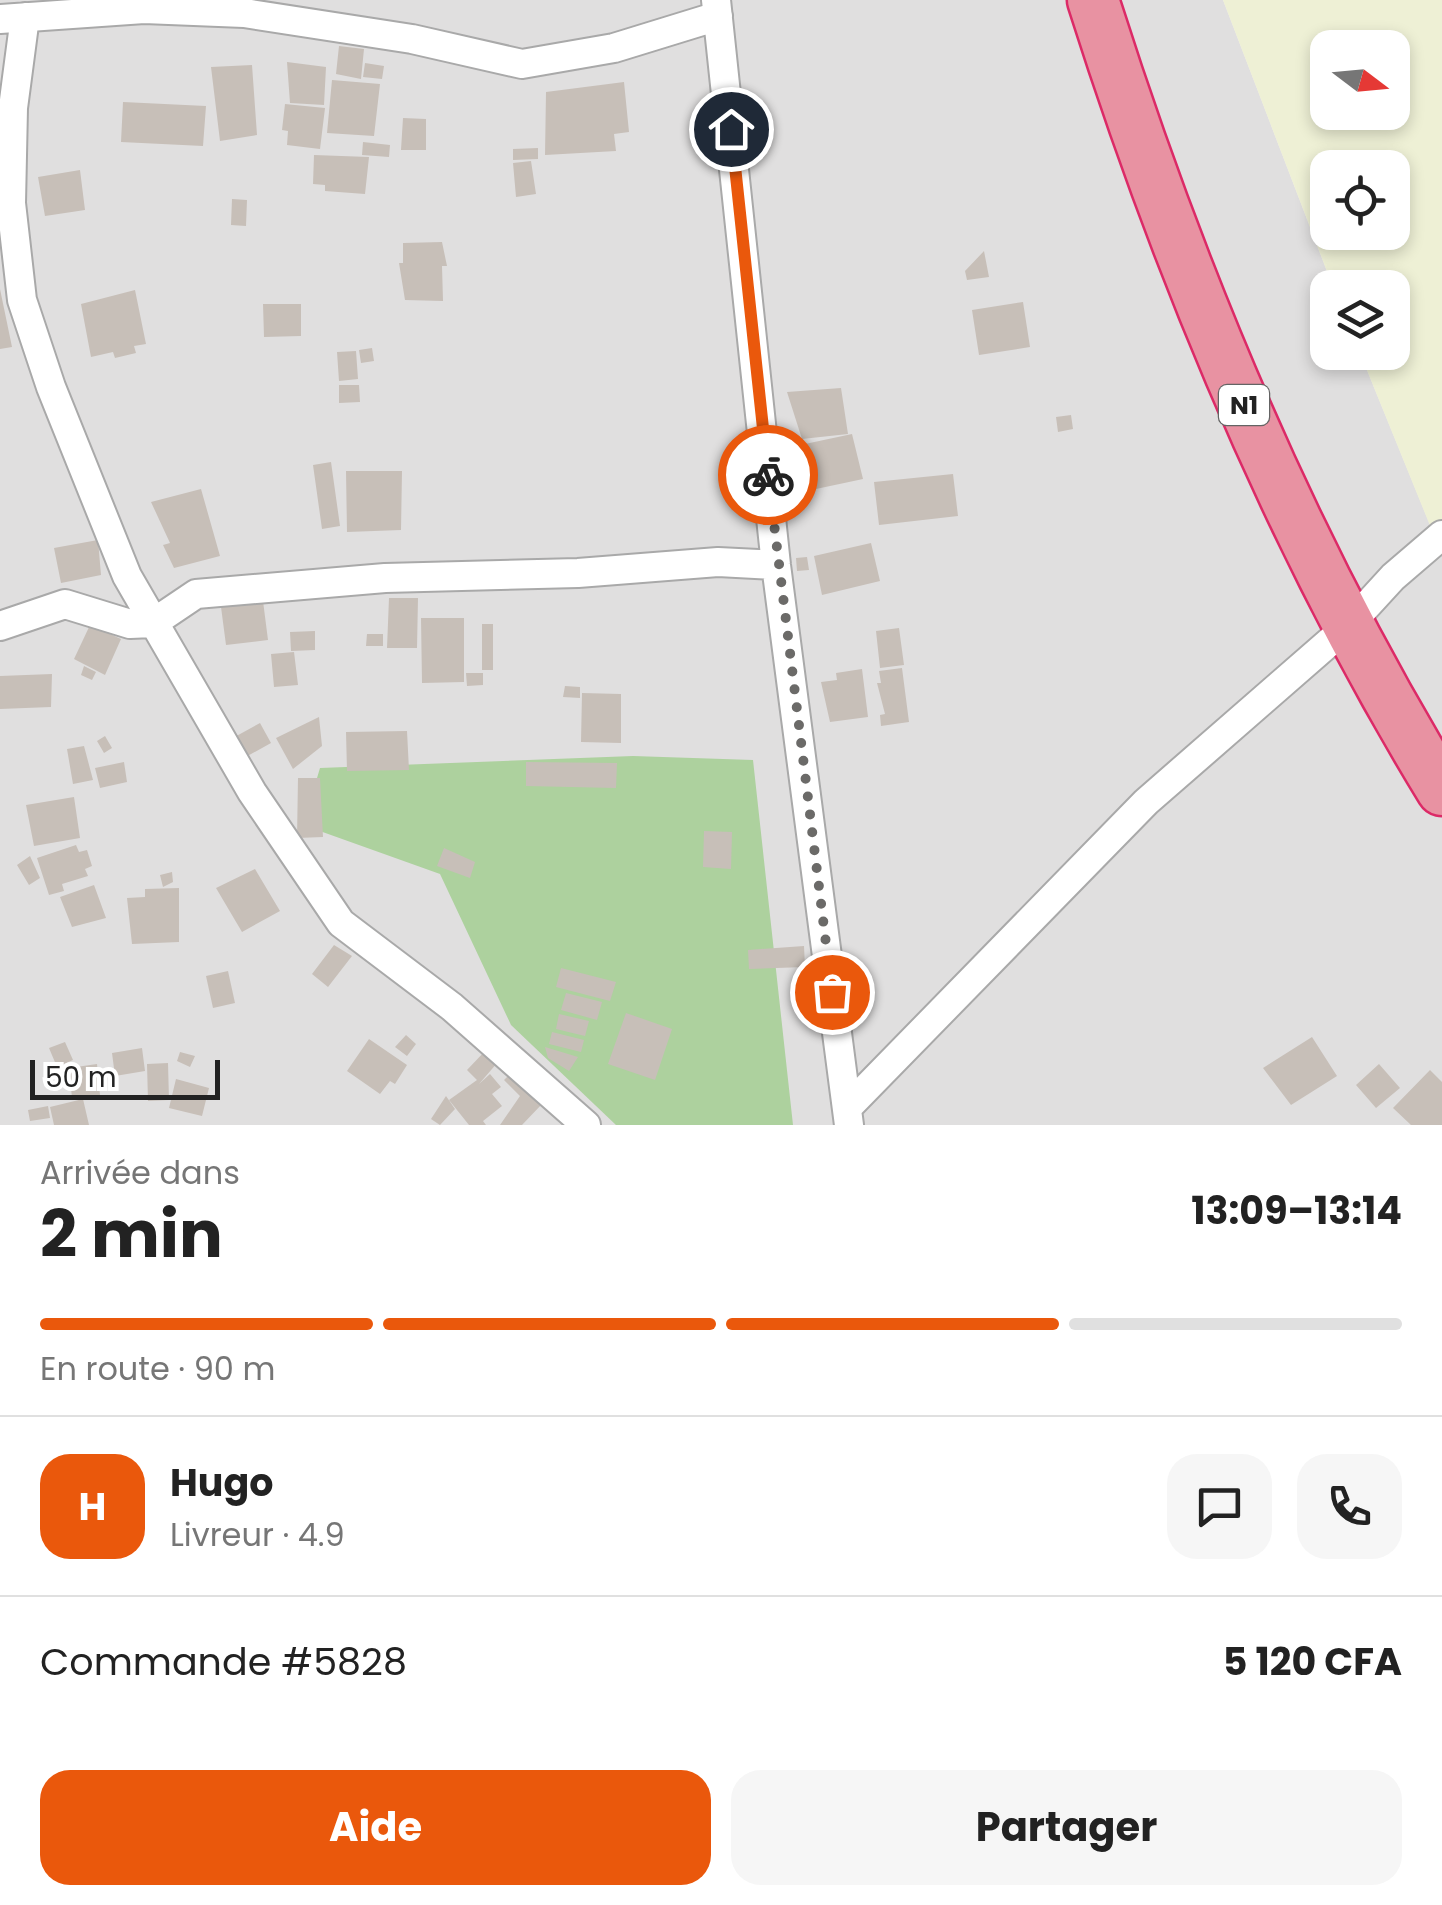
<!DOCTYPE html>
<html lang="fr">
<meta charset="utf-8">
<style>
body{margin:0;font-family:Poppins,sans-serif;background:#f6f6f6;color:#222;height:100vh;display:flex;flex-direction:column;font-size:38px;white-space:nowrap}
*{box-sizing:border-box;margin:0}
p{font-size:32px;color:#767676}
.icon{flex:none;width:55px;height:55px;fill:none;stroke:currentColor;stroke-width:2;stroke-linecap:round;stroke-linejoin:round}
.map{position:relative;height:1125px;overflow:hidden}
.details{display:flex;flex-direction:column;background:#fff;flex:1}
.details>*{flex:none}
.needle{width:65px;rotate:106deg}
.fabs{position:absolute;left:1310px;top:30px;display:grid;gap:20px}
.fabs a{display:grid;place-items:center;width:100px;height:100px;border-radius:20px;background:#fff;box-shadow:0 5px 15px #0003;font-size:50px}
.scale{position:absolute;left:30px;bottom:25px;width:190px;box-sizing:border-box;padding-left:10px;border:5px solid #222;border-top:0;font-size:28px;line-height:35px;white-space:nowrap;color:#222;-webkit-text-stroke:8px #fff;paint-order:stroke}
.pin{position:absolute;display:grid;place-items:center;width:85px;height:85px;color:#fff;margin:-42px;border:5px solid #fff;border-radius:50%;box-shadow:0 2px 10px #0007}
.courier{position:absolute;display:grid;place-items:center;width:100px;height:100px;margin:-50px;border:8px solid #ea580c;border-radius:50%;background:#fff;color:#222;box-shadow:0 2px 12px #0007}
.summary em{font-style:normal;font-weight:700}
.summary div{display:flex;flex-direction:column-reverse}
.summary{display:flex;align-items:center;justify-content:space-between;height:170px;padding:0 40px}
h1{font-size:65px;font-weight:700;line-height:75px}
.bar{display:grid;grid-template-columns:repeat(4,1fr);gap:15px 10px;align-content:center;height:120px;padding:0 40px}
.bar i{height:12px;border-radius:8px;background:#e0e0e0}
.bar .on{background:#ea580c}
.bar p{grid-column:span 4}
.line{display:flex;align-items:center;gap:25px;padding:0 40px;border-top:2px solid #e0e0e0}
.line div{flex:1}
.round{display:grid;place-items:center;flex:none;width:105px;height:105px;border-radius:30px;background:#f6f6f6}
.primary-button{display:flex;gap:20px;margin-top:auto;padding:20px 40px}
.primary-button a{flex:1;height:115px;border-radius:30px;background:#ea580c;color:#fff;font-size:40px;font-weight:700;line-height:115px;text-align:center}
.primary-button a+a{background:#f6f6f6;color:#222}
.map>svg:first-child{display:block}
.residential{fill:#e0dfdf}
.farmland{fill:#eef0d5;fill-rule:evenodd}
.forest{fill:#add19e}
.building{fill:#c7bfb8}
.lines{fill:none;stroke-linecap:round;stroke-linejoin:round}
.street-casing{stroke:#a9a9a9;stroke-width:32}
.highway-casing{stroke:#dc2a67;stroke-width:55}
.street{stroke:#fff;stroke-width:28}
.highway{stroke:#e892a2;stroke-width:50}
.done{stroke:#6b6a68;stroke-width:10;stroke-dasharray:0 18}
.route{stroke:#ea580c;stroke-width:12}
.labels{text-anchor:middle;stroke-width:10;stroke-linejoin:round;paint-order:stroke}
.shield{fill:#fff;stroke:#646464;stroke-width:2.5}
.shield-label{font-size:25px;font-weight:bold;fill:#222}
</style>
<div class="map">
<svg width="1442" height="1125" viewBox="0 0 1442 1125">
<rect width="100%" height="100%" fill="#f2efe9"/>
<!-- residential -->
<path class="residential" d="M 0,0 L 1223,0 L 1333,287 L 1328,288 L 1328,352 L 1360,353 L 1435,537 L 1442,533 L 1442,1125 L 0,1125 Z"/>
<!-- farmland -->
<path class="farmland" d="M 1223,0 L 1442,0 L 1442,533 L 1435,538 L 1360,353 L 1392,352 L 1392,288 L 1333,287 ZM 1328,48 L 1392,48 L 1392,112 L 1328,112 ZM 1328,168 L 1392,168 L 1392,232 L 1328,232 Z"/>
<!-- forest -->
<path class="forest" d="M 633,756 L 753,760 L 793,1125 L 616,1125 L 511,1025 L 440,874 L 303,825 L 320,768 Z"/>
<!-- building -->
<path class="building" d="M 339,46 L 364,49 L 361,79 L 336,74 Z
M 287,62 L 326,67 L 324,105 L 290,103 Z
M 365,63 L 384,66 L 382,79 L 363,77 Z
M 252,65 L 257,135 L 220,141 L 211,67 Z
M 332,80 L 380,84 L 374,136 L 327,133 Z
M 624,82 L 629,132 L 614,134 L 616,151 L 545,155 L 546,92 Z
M 123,102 L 206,106 L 203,146 L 121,142 Z
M 285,104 L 325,108 L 320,149 L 287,145 L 288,131 L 282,130 Z
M 403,118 L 426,119 L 426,150 L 401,150 Z
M 363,142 L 390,145 L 389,157 L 362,155 Z
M 538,148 L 538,159 L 513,160 L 513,149 Z
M 314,155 L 369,157 L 365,194 L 325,191 L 325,185 L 313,184 Z
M 531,161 L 536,194 L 516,197 L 513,163 Z
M 80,170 L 85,210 L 45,216 L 38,177 Z
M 232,199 L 247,200 L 246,226 L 231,225 Z
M 442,242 L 447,266 L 442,266 L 443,301 L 405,300 L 399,263 L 403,263 L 403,243 Z
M 984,251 L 989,277 L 967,280 L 965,271 Z
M 0,289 L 12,347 L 0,349 Z
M 135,290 L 146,344 L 134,346 L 136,353 L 115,358 L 113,352 L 91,357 L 81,304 Z
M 1023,302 L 1030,347 L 979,355 L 972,310 Z
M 263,304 L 301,304 L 301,336 L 264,337 Z
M 372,348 L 374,361 L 361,363 L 359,350 Z
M 356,351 L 358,379 L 339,381 L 337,352 Z
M 339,385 L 359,385 L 360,402 L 339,403 Z
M 841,388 L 848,434 L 802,439 L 787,392 Z
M 1071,415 L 1073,429 L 1058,432 L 1056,417 Z
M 852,434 L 863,479 L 816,489 L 805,444 Z
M 331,462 L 340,526 L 322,529 L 313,465 Z
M 346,471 L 402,471 L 401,530 L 347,532 Z
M 953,474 L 958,516 L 879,525 L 874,482 Z
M 201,489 L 220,556 L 174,568 L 163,545 L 170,543 L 151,502 Z
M 98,540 L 101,575 L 61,583 L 54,548 Z
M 871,543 L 880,581 L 822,595 L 814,556 Z
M 807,557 L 809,570 L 797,571 L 796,558 Z
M 389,598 L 418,598 L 417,648 L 387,648 Z
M 263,601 L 268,640 L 226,645 L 221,607 Z
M 421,618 L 464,618 L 464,682 L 422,683 Z
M 482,624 L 493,624 L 493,670 L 482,670 Z
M 90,625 L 121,639 L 105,675 L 74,659 Z
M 899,628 L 904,665 L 880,668 L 876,631 Z
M 315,631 L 315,650 L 291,651 L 290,632 Z
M 367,634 L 383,634 L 383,646 L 366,646 Z
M 294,652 L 298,685 L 274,687 L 271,654 Z
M 84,666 L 96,672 L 92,680 L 81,675 Z
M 902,668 L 909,722 L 881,726 L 880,715 L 885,714 L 877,683 L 881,683 L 879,671 Z
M 862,669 L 868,717 L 830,722 L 821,682 L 837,680 L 836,673 Z
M 466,673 L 483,673 L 483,685 L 467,686 Z
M 52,674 L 51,707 L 0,709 L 0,676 Z
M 565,686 L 580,687 L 580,698 L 563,697 Z
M 582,693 L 621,694 L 621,743 L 581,742 Z
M 319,717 L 322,746 L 293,769 L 276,738 Z
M 260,723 L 271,743 L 242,759 L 231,739 Z
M 407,731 L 409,770 L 347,771 L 346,732 Z
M 105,736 L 112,748 L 104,753 L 97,741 Z
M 84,746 L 93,780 L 73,784 L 67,749 Z
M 124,762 L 127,782 L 100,788 L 95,768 Z
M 526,762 L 617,763 L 616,788 L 526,786 Z
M 298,778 L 320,778 L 323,837 L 297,838 Z
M 74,797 L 80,838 L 34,846 L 26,805 Z
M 704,831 L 732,832 L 731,869 L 703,867 Z
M 76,845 L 79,852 L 87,850 L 92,866 L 85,869 L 88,876 L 62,884 L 64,891 L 49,895 L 37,858 Z
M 444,848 L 475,862 L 470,878 L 437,866 Z
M 30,856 L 40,878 L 29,885 L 17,865 Z
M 255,869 L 280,911 L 242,932 L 216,888 Z
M 172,872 L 173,882 L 163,887 L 160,875 Z
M 94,885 L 106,918 L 72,927 L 60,897 Z
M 179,888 L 179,942 L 132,944 L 127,898 L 145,897 L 145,889 Z
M 334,945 L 352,956 L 328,987 L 312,974 Z
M 804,946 L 805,967 L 749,969 L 748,950 Z
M 561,968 L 616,982 L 610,1001 L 556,987 Z
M 228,971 L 235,1003 L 213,1008 L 206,976 Z
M 566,993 L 602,1002 L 597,1020 L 561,1010 Z
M 626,1013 L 672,1029 L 655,1080 L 608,1064 Z
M 559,1014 L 589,1021 L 585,1036 L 556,1029 Z
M 552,1032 L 584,1040 L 581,1052 L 549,1044 Z
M 406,1035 L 416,1044 L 407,1056 L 395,1047 Z
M 1312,1037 L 1337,1076 L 1291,1105 L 1263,1068 Z
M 369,1039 L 407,1065 L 395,1084 L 390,1081 L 380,1094 L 347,1071 Z
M 65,1042 L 73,1060 L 57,1067 L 49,1048 Z
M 545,1047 L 578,1057 L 569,1071 L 548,1058 Z
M 142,1048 L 145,1071 L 115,1076 L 112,1053 Z
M 486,1050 L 498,1062 L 479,1084 L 490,1074 L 501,1087 L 492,1094 L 502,1106 L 483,1121 L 486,1125 L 469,1125 L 449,1100 L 477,1080 L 467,1070 Z
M 180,1052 L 195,1056 L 190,1067 L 177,1061 Z
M 168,1063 L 169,1100 L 148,1101 L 147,1064 Z
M 97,1064 L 100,1095 L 72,1098 L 69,1068 Z
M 1379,1064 L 1400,1088 L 1376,1108 L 1356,1085 Z
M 1430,1070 L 1442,1082 L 1442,1125 L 1411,1125 L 1393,1108 Z
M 511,1073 L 542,1104 L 522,1125 L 500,1125 L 520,1096 L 504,1080 Z
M 176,1079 L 209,1088 L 202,1116 L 169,1108 Z
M 446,1096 L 455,1109 L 440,1125 L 431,1119 Z
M 83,1099 L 89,1125 L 54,1125 L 50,1107 Z
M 48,1106 L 50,1118 L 30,1121 L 28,1110 Z"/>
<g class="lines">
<defs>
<path id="street" d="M 716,0 L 776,565 L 849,1125
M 25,17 L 13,108 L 11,203 L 22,300 L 51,387 L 127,576 L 252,792 L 341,923 L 452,1007 L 586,1125
M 0,19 L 144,9 L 244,13 L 412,39 L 522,64 L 614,48 L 718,16
M 0,626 L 65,604 L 130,624 L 153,623 L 196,594 L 385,578 L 578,573 L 718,562 L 776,565
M 847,1108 L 1146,802 L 1349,625 L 1393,577 L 1442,535"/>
<path id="highway" d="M 1093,0 C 1180,275 1291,543 1442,790"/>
</defs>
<!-- street casing -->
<use href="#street" class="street-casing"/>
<!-- highway casing -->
<use href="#highway" class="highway-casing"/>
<!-- street -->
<use href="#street" class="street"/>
<!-- highway -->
<use href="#highway" class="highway"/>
</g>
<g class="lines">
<!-- done -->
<path class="done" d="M 768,475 L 832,992"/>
<!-- route -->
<path class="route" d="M 731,129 L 768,475"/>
</g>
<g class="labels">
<!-- shield labels -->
<rect class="shield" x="1219" y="385" width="50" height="40" rx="8"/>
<g class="shield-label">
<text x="1244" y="414">N1</text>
</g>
</g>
</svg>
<div class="fabs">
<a><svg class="needle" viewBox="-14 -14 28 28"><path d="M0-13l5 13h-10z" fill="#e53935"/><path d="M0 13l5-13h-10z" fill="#767676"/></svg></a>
<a><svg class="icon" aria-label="locate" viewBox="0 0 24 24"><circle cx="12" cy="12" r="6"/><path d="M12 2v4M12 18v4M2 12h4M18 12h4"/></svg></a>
<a><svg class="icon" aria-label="layers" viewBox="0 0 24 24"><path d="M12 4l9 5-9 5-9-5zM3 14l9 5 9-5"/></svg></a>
</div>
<div class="scale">50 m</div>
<div class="pin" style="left:832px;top:992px;background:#ea580c"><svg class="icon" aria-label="bag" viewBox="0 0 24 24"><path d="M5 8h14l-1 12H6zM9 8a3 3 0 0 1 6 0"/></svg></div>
<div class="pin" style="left:731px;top:129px;background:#1f2937"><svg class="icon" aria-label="home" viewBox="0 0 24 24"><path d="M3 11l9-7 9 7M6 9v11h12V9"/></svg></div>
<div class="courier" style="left:768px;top:475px"><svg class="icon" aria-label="bike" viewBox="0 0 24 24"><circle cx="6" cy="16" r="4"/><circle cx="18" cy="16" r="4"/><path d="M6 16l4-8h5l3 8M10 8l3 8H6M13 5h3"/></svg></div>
</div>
<section class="details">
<div class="summary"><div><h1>2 min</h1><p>Arrivée dans</p></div><em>13:09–13:14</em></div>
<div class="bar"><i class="on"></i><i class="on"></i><i class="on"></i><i></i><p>En route · 90 m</p></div>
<div class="line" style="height:180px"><b class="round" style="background:#ea580c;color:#fff">H</b><div><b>Hugo</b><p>Livreur · 4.9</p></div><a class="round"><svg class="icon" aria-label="chat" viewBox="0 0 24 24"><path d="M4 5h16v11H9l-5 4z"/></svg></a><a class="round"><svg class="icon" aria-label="phone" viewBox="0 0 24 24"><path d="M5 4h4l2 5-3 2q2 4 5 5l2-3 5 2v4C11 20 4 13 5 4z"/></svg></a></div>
<div class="line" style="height:130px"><div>Commande #5828</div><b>5 120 CFA</b></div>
<div class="primary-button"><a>Aide</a><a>Partager</a></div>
</section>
